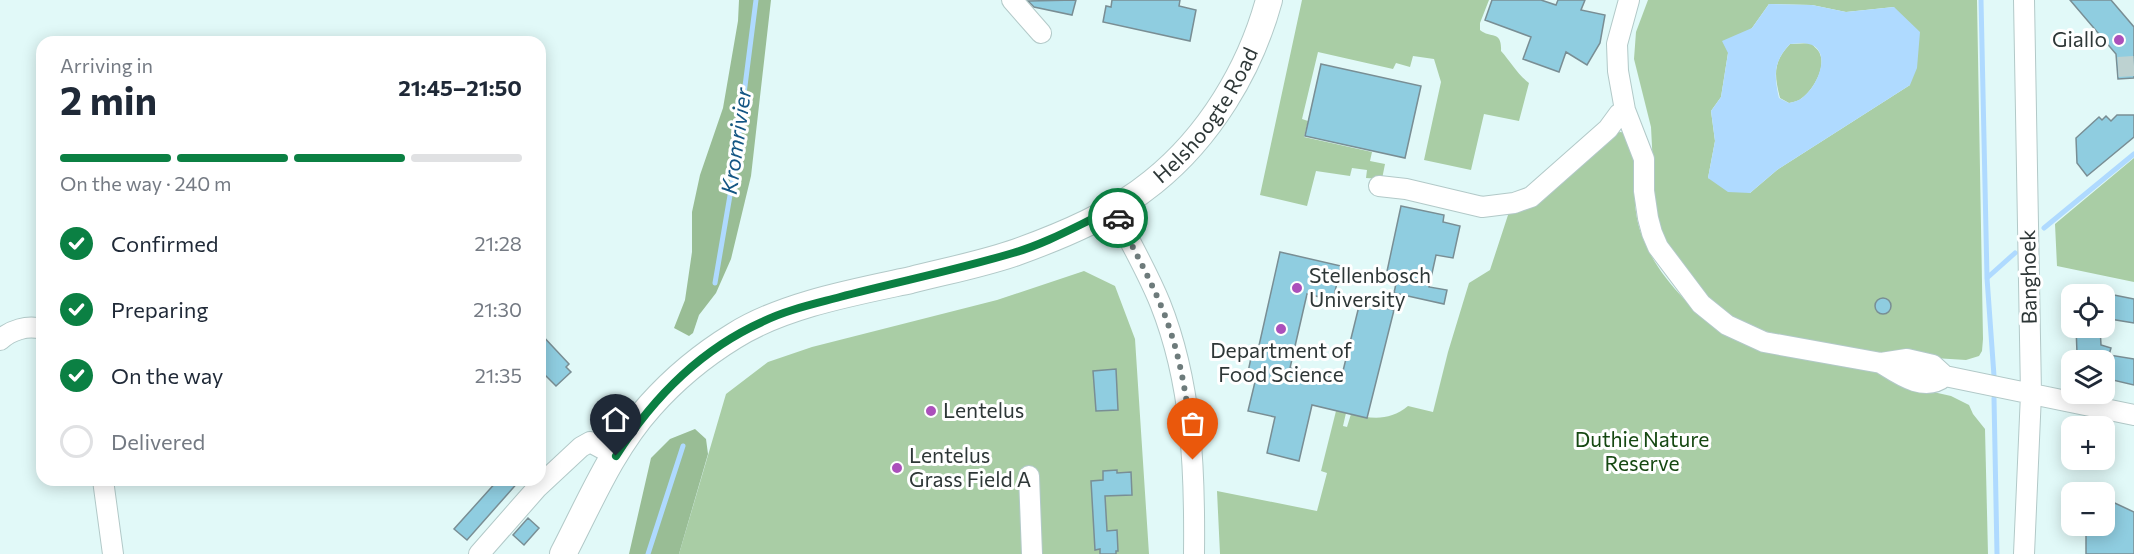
<!DOCTYPE html>
<meta charset="utf-8">
<style>
body{margin:0;font-family:Commissioner,sans-serif;background:#f2f2f3;color:#1f2937;height:100vh;display:flex;flex-direction:column;font-size:22px;white-space:nowrap}
*{box-sizing:border-box;margin:0}
p{font-size:20px;color:#747a83}
.icon{flex:none;width:33px;height:33px;fill:none;stroke:currentColor;stroke-width:2;stroke-linecap:round;stroke-linejoin:round}
.map{position:relative;flex:1;overflow:hidden}
.sheet{position:absolute;left:36px;top:36px;width:510px;height:450px;display:flex;flex-direction:column;background:#fff;border-radius:18px;box-shadow:0 3px 15px #0003}
.sheet>*{flex:none}
.tools{position:absolute;left:2061px;top:284px;display:grid;gap:12px}
.tools a{display:grid;place-items:center;width:54px;height:54px;border-radius:12px;background:#fff;box-shadow:0 3px 15px #0003;font-size:30px}
.pin{position:absolute;display:grid;place-items:center;width:51px;height:51px;color:#fff;margin:-62px -26px;border-radius:50% 50% 50% 0;rotate:-45deg;box-shadow:0 0 6px #0007}
.pin .icon{rotate:45deg}
.courier{position:absolute;display:grid;place-items:center;width:60px;height:60px;margin:-30px;border:4px solid #0b8043;border-radius:50%;background:#fff;color:#222;box-shadow:0 2px 8px #0007}
.summary em{font-style:normal;font-weight:700}
.summary div{display:flex;flex-direction:column-reverse}
.summary{display:flex;align-items:center;justify-content:space-between;height:102px;padding:0 24px}
h1{font-size:39px;font-weight:700;line-height:45px}
.bar{display:grid;grid-template-columns:repeat(4,1fr);gap:9px 6px;align-content:center;height:72px;padding:0 24px}
.bar i{height:8px;border-radius:4px;background:#e0e1e3}
.bar .on{background:#0b8043}
.bar p{grid-column:span 4}
ol{padding:0 24px;list-style:none}
li{display:flex;align-items:center;gap:18px;height:66px}
li p{margin-inline-start:auto}
li .icon{padding:6px;border-radius:50%;background:#0b8043;color:#fff;stroke-width:4}
li:last-child{color:#747a83}
li i{width:33px;height:33px;border:3px solid #e0e1e3;border-radius:50%}
.map>svg:first-child{display:block}
.green{fill:#a9cda5;fill-rule:evenodd}
.forest{fill:#99bd95}
.water{fill:#afdaff;fill-rule:evenodd}
.lines{fill:none;stroke-linecap:round;stroke-linejoin:round}
.stream{stroke:#afdaff;stroke-width:5}
.building{fill:#8fcde0;stroke:#798e94;stroke-width:1.5}
.minor-tunnel{stroke:#bdd2d1;stroke-width:20;stroke-dasharray:20 10;stroke-linecap:butt}
.minor-casing{stroke:#b2c9c8;stroke-width:22}
.major-casing{stroke:#b2c9c8;stroke-width:28}
.minor{stroke:#fff;stroke-width:20}
.major{stroke:#fff;stroke-width:26}
.done{stroke:#6d7b7b;stroke-width:6;stroke-dasharray:0 10.8}
.route{stroke:#0b8043;stroke-width:8}
.poi-dot{fill:#ab50bb;stroke:#fff;stroke-width:2}
.labels{text-anchor:middle;stroke-width:6;stroke-linejoin:round;paint-order:stroke}
.poi-label{font-size:21px;fill:#2e3737;stroke:#fff;text-anchor:start}
.street-label{font-size:21px;fill:#2e3737;stroke:#fff}
.park-label{font-size:21px;fill:#164812;stroke:#fff}
.water-label{font-size:22px;font-style:italic;fill:#145684;stroke:#fff}
</style>
<div class="map">
<svg width="2134" height="554" viewBox="0 0 2134 554">
<rect width="100%" height="100%" fill="#e1f9f8"/>
<!-- green -->
<path class="green" d="M 1302,0 L 1489,0 L 1480,23 L 1480,30 C 1491,39 1502,30 1501,51 C 1511,62 1517,74 1529,83 L 1519,121 L 1484,114 L 1471,170 L 1424,160 L 1441,82 L 1434,59 L 1413,56 L 1410,67 L 1396,63 L 1393,69 L 1318,52 L 1302,119 L 1308,121 L 1304,137 L 1372,152 L 1370,161 L 1385,164 L 1382,179 L 1366,178 L 1367,170 L 1352,168 L 1350,176 L 1316,171 L 1307,206 L 1260,195 Z
M 1648,0 L 1977,0 L 1983,339 L 1982,351 L 1979,356 L 1966,360 L 1871,354 L 1768,332 L 1742,323 L 1723,312 L 1705,295 L 1664,241 L 1656,224 L 1651,127 L 1634,59 L 1636,32 ZM 1769,4 L 1812,5 L 1846,12 L 1894,7 L 1910,85 L 1777,170 L 1750,193 L 1708,178 L 1715,141 L 1711,111 L 1721,97 L 1728,53 L 1752,28 Z
M 1811,43 C 1814,47 1819,50 1820,54 C 1826,68 1813,90 1802,98 C 1799,101 1794,102 1789,103 L 1780,98 C 1774,74 1773,62 1790,44 Z
M 1621,132 L 1626,134 C 1629,141 1632,149 1633,156 C 1637,174 1633,194 1636,212 C 1642,260 1686,307 1725,333 L 1878,371 L 1920,389 L 1951,396 L 1969,405 L 1973,414 L 1985,429 L 1988,554 L 1220,554 L 1217,491 L 1317,511 L 1327,473 L 1321,471 L 1336,411 L 1346,413 L 1343,426 L 1347,427 L 1351,414 C 1372,419 1390,421 1408,406 L 1433,412 L 1448,352 L 1469,283 L 1490,270 L 1509,212 L 1613,133 Z
M 2134,158 L 2134,282 L 2057,266 L 2055,224 Z
M 1084,271 L 1115,286 L 1135,339 L 1149,554 L 679,554 L 726,394 L 768,362 L 812,347 L 997,300 Z"/>
<!-- forest -->
<path class="forest" d="M 739,0 L 771,0 L 751,176 L 731,259 L 716,293 L 699,315 L 693,333 L 689,336 L 674,328 L 685,300 L 692,252 L 692,212 L 700,175 L 723,108 L 738,21 Z
M 695,429 L 706,439 L 708,454 L 679,554 L 629,554 L 651,458 L 670,439 Z"/>
<!-- water -->
<path class="water" d="M 1769,4 L 1812,5 L 1846,12 L 1894,7 L 1920,32 L 1917,68 L 1910,85 L 1777,170 L 1750,193 L 1728,192 L 1708,178 L 1715,141 L 1711,111 L 1721,97 L 1728,53 L 1722,41 L 1752,28 ZM 1803,43 C 1835,45 1819,86 1802,98 C 1798,101 1793,102 1789,103 L 1779,98 C 1774,75 1773,62 1790,44 Z"/>
<g class="lines">
<!-- stream -->
<path class="stream" d="M 1981,0 L 1987,278 L 1994,376
M 2044,228 L 2134,154
M 1987,278 L 2015,253
M 715,283 L 734,172 L 756,0
M 1994,398 L 1997,554
M 648,554 L 683,446"/>
</g>
<!-- building -->
<path class="building" d="M 1076,0 L 1072,15 L 1034,7 L 1028,1 Z
M 1112,0 L 1180,0 L 1179,6 L 1196,10 L 1190,41 L 1103,22 L 1106,6 L 1111,7 Z
M 1492,0 L 1541,0 L 1556,5 L 1558,0 L 1585,0 L 1581,10 L 1605,15 L 1600,43 L 1587,65 L 1566,52 L 1559,72 L 1523,59 L 1531,37 L 1485,20 Z
M 2070,0 L 2111,0 L 2134,27 L 2134,78 L 2118,79 L 2116,54 Z
M 1321,64 L 1421,86 L 1405,158 L 1305,136 Z
M 2117,115 L 2134,115 L 2134,137 L 2087,176 L 2077,163 L 2076,138 L 2099,117 L 2102,120 L 2106,116 L 2111,121 Z
M 1401,206 L 1444,215 L 1443,222 L 1460,226 L 1453,258 L 1436,255 L 1429,287 L 1447,290 L 1444,304 L 1394,293 L 1397,279 L 1386,276 Z
M 1280,252 L 1341,266 L 1333,300 L 1307,294 L 1290,368 L 1341,379 L 1360,302 L 1394,310 L 1367,418 L 1312,405 L 1299,461 L 1267,453 L 1275,417 L 1248,411 L 1255,382 L 1246,381 L 1251,358 L 1256,359 Z
M 2104,293 L 2134,299 L 2134,323 L 2104,318 Z
M1875 306a8 8 0 1 1 16 0a8 8 0 1 1-16 0Z
M 2076,327 L 2100,327 L 2101,345 L 2111,348 L 2109,355 L 2134,359 L 2134,385 L 2104,378 L 2104,360 L 2083,360 L 2083,354 L 2077,353 Z
M 540,333 L 569,364 L 566,367 L 571,372 L 556,386 L 540,370 Z
M 1116,369 L 1118,410 L 1096,411 L 1093,371 Z
M 1117,470 L 1117,473 L 1131,472 L 1132,495 L 1105,496 L 1107,531 L 1117,530 L 1118,551 L 1116,551 L 1116,554 L 1100,554 L 1100,549 L 1095,550 L 1091,481 L 1103,480 L 1103,471 Z
M 498,480 L 520,480 L 467,540 L 454,529 Z
M 2104,498 L 2134,512 L 2134,554 L 2086,554 L 2086,525 L 2104,525 Z
M 528,518 L 539,528 L 524,545 L 513,535 Z"/>
<g class="lines">
<!-- minor-tunnel -->
<path class="minor-tunnel" d="M 2118,67 L 2134,66"/>
<defs>
<path id="minor" d="M 1012,0 L 1041,33
M 1629,0 L 1617,44 L 1618,71 L 1625,110 L 1644,159 L 1644,191 L 1648,218 L 1652,233 L 1658,247 L 1701,304 L 1727,325 L 1764,342 L 1881,363 L 1907,359 L 1933,365 L 1945,376 L 2134,415
M 1379,186 L 1406,189 L 1482,207 L 1514,203 L 1531,197 L 1608,129 L 1619,114 L 1625,110
M 1113,209 C 1129,240 1147,271 1160,303 C 1192,383 1195,469 1194,554
M 0,340 C 11,330 27,325 42,329
M 1881,363 C 1900,375 1925,393 1945,376
M 1029,476 L 1032,554
M 103,480 L 113,554
M 479,554 L 537,488 L 581,447 L 590,442 L 616,456
M 2024,554 L 2031,394 L 2024,0"/>
<g id="major">
<path id="s1" d="M 563,554 C 589,504 612,448 650,406 C 674,379 703,355 734,336 C 783,305 855,292 911,280 C 946,271 983,264 1017,252 C 1064,235 1114,214 1153,182 C 1209,137 1250,70 1269,0"/>
</g>
</defs>
<!-- minor casing -->
<use href="#minor" class="minor-casing"/>
<!-- major casing -->
<use href="#major" class="major-casing"/>
<!-- minor -->
<use href="#minor" class="minor"/>
<!-- major -->
<use href="#major" class="major"/>
</g>
<g class="lines">
<!-- done -->
<path class="done" d="M 1118,218 C 1132,246 1147,273 1159,301 C 1181,351 1189,407 1193,460"/>
<!-- route -->
<path class="route" d="M 616,456 C 652,399 700,350 762,322 C 786,310 814,304 840,297 C 897,282 956,270 1013,253 C 1048,243 1080,224 1113,209 L 1118,218"/>
</g>
<!-- markers -->
<g class="poi-dot">
<circle cx="2119" cy="40" r="6"/>
<circle cx="1297" cy="288" r="6"/>
<circle cx="1281" cy="329" r="6"/>
<circle cx="931" cy="411" r="6"/>
<circle cx="897" cy="468" r="6"/>
</g>
<g class="labels">
<!-- poi labels -->
<g class="poi-label">
<text x="2107" y="47" text-anchor="end">Giallo</text>
<text x="1309" y="283">Stellenbosch<tspan x="1309" dy="24">University</tspan></text>
<text x="1281" y="358" text-anchor="middle">Department of<tspan x="1281" dy="24">Food Science</tspan></text>
<text x="943" y="418">Lentelus</text>
<text x="909" y="463">Lentelus<tspan x="909" dy="24">Grass Field A</tspan></text>
</g>
<!-- street labels -->
<g class="street-label">
<text dy="7" stroke="none"><textPath href="#s1" startOffset="818">Helshoogte Road</textPath></text>
<text transform="translate(2029 277) rotate(-91)" y="7">Banghoek</text>
</g>
<!-- park labels -->
<g class="park-label">
<text x="1642" y="447">Duthie Nature<tspan x="1642" dy="24">Reserve</tspan></text>
</g>
<!-- water labels -->
<g class="water-label">
<text transform="translate(736 141) rotate(-82)" y="8">Kromrivier</text>
</g>
</g>
</svg>
<div class="tools">
<a><svg class="icon" aria-label="locate" viewBox="0 0 24 24"><circle cx="12" cy="12" r="6"/><path d="M12 2v4M12 18v4M2 12h4M18 12h4"/></svg></a>
<a><svg class="icon" aria-label="layers" viewBox="0 0 24 24"><path d="M12 4l9 5-9 5-9-5zM3 14l9 5 9-5"/></svg></a>
<a>+</a>
<a>−</a>
</div>
<div class="pin" style="left:1193px;top:460px;background:#ea580c"><svg class="icon" aria-label="bag" viewBox="0 0 24 24"><path d="M5 8h14l-1 12H6zM9 8a3 3 0 0 1 6 0"/></svg></div>
<div class="pin" style="left:616px;top:456px;background:#1f2937"><svg class="icon" aria-label="home" viewBox="0 0 24 24"><path d="M3 11l9-7 9 7M6 9v11h12V9"/></svg></div>
<div class="courier" style="left:1118px;top:218px"><svg class="icon" aria-label="car" viewBox="0 0 24 24"><path d="M5 17H2v-5l4-1 3-4h7l3 4 3 1v5h-3M9 17h6M6 11h13"/><circle cx="7" cy="17" r="2"/><circle cx="17" cy="17" r="2"/></svg></div>
<section class="sheet">
<div class="summary"><div><h1>2 min</h1><p>Arriving in</p></div><em>21:45–21:50</em></div>
<div class="bar"><i class="on"></i><i class="on"></i><i class="on"></i><i></i><p>On the way · 240 m</p></div>
<ol>
<li><svg class="icon" aria-label="check" viewBox="0 0 24 24"><path d="M5 12l5 5 9-10"/></svg>Confirmed<p>21:28</p></li>
<li><svg class="icon" aria-label="check" viewBox="0 0 24 24"><path d="M5 12l5 5 9-10"/></svg>Preparing<p>21:30</p></li>
<li><svg class="icon" aria-label="check" viewBox="0 0 24 24"><path d="M5 12l5 5 9-10"/></svg>On the way<p>21:35</p></li>
<li><i></i>Delivered</li>
</ol>
</section>
</div>
